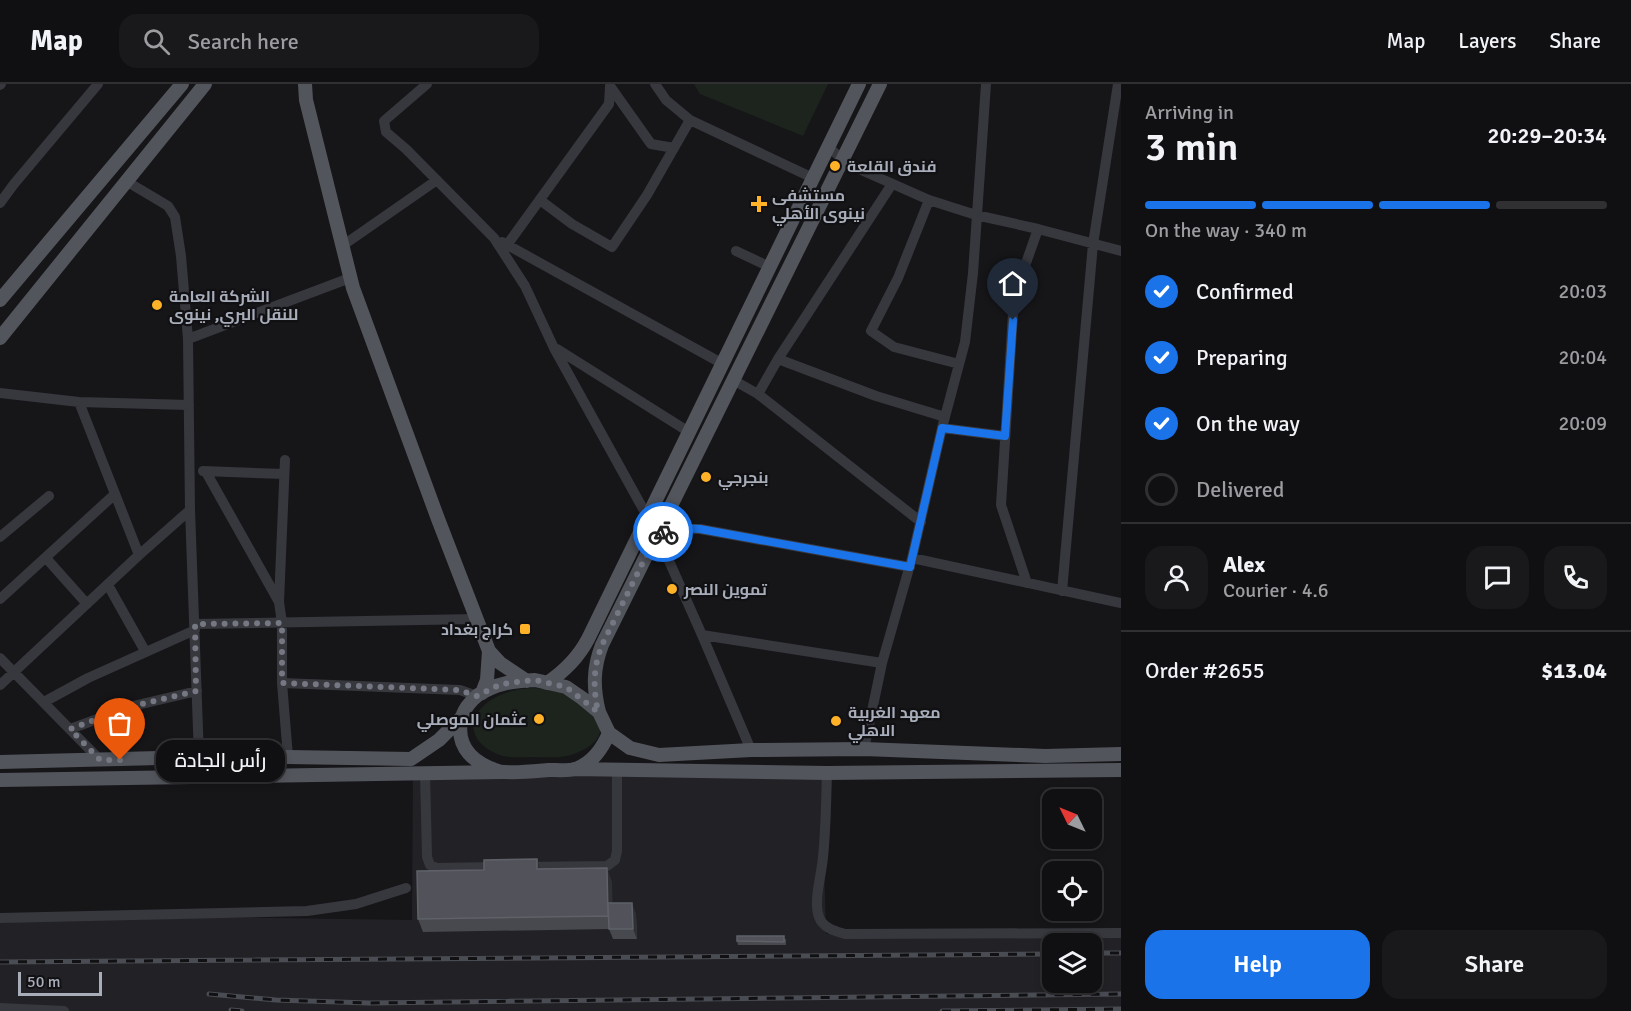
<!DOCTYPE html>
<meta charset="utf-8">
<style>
body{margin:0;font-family:Signika,Cairo,sans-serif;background:#19191c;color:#f1f3f6;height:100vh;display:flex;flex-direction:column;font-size:22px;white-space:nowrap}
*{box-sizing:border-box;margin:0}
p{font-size:20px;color:#9c9da0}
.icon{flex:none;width:33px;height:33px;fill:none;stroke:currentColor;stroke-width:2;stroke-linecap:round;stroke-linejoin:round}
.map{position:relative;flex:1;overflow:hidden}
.drawer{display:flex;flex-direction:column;background:#101013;width:510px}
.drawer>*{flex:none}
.needle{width:39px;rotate:313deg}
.buttons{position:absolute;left:1042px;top:705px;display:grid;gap:12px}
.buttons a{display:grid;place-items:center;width:60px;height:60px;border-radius:12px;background:#101013;box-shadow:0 3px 9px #0003,0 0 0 2px #303033;font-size:30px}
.scale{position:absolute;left:18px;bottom:15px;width:84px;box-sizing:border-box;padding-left:6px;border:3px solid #a8adba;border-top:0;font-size:16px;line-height:21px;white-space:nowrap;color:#a8adba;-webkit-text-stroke:4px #111114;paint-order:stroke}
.pin{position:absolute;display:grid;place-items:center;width:51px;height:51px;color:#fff;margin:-62px -26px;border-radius:50% 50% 50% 0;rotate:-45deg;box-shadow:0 0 6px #0007}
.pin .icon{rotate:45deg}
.courier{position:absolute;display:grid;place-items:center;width:60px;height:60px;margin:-30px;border:4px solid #1a73e8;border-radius:50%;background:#fff;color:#222;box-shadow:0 2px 8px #0007}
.bubble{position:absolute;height:42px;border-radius:18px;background:#101013;box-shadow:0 3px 9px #0003,0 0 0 2px #303033;font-size:20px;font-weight:600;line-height:42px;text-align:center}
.head em{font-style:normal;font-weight:600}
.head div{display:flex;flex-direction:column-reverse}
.head{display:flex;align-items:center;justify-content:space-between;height:102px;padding:0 24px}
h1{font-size:39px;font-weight:600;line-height:45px}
.bar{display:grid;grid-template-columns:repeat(4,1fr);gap:9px 6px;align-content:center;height:72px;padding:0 24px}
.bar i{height:8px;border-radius:4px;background:#303033}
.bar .current{background:#1a73e8}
.bar p{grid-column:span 4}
.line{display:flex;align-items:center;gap:15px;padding:0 24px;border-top:2px solid #303033}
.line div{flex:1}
.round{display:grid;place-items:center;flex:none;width:63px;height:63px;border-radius:18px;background:#19191c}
ol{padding:0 24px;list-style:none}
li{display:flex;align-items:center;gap:18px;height:66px}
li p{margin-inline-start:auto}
li .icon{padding:6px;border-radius:50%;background:#1a73e8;color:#fff;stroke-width:4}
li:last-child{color:#9c9da0}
li i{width:33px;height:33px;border:3px solid #303033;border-radius:50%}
.button{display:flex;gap:12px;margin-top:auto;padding:12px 24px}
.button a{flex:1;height:69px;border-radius:18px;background:#1a73e8;color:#fff;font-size:24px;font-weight:600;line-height:69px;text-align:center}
.button a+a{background:#19191c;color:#f1f3f6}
header{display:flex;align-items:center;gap:36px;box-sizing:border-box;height:84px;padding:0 30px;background:#101013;border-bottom:2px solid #303033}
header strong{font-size:28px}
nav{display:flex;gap:33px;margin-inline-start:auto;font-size:21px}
.search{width:420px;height:54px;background:#19191c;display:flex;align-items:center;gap:15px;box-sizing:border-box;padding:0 21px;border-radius:18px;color:#9c9da0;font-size:22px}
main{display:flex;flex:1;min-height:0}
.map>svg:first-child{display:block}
.built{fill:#222226;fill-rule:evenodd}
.green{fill:#1c241d}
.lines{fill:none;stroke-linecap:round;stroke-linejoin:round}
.minor{stroke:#37383e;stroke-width:10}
.major{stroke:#53555d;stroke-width:14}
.rail-casing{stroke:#4a4c53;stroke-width:5}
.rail{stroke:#111114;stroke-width:3;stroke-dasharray:9;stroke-linecap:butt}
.wall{fill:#47494e}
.shaded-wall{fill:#2f3034}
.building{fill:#52535a;stroke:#5f6169;stroke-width:1.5}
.done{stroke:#757882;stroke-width:6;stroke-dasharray:0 10.8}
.route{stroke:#1a73e8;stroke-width:8}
.poi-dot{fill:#ffb228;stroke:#111114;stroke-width:2}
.labels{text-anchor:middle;stroke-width:4.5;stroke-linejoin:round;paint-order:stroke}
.poi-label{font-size:16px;font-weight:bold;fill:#a8adba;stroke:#111114;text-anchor:start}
</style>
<header>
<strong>Map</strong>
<div class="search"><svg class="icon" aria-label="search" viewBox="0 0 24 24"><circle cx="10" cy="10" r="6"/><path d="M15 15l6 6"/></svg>Search here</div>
<nav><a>Map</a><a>Layers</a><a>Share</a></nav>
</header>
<main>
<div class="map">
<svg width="1121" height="927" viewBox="0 0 1121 927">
<rect width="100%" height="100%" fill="#161619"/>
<!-- built -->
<path class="built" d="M 413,689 L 827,689 L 824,772 L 826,850 L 1121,851 L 1121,927 L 0,927 L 0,830 L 412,836 ZM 1053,860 L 1092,860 L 1092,898 L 1053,898 Z"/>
<!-- green -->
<path class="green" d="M 694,0 L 828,0 L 803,52 L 700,10 Z
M 533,604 C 544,605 555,605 565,610 C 570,612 575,617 580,620 C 587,626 595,631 599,640 C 606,657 580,669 567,672 C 557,674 546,673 535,673 C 522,673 507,675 495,669 C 463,654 469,626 498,612 C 510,606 521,605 533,604 Z"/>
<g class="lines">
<!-- minor -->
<path class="minor" d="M 427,0 L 384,37 L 386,48 L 406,65 L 494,154 L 525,202 L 554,264 L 657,450 L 702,551 L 751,666
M 655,0 L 666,16 L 690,36 L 813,94
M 0,1 L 1,0
M 828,63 L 850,81 L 929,116 L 976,131 L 1038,145 L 1121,167
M 126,97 L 168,122 L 175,133 L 181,172 L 188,255
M 540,116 L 572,140 L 612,163 L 647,111 L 690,36
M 929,116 L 898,194 L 871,247 L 894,263 L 959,280
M 0,119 L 14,100 L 98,0
M 502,158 L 723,280
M 507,161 L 609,20 L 610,2 L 651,60 L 674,64
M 342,162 L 437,96
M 736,167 L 770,183
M 557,265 L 689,348
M 778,275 L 892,100
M 733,296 L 758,310 L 921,438
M 0,309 L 79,318 L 189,321
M 758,310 L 778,275 L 876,312 L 945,333
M 79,318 L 139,471
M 942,344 L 1005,352
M 285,376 L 279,518 L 282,539 L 282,599 L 288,673
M 203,387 L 284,390
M 206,388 L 279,518
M 657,450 L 676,445 L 700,445 L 910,483
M 0,453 L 49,412
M 46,474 L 87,520
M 912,474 L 1121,519
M 1027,499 L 1001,421 L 1014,213 L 1038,145
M 108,501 L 145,567
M 1062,507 L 1093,160 L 1118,0
M 0,515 L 115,410
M 195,540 L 476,535
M 702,551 L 882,579
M 0,574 L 100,676
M 282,599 L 460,606 L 477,612
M 0,601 L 139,471 L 190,426
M 44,618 L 88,594 L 195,546
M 70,645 L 133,622 L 197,607
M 864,665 L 882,579 L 912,474 L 942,344 L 965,258 L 973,189 L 986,0
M 199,673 L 190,426 L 188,255 L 350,194
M 425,689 L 427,773 L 430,781 L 437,784 L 497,783
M 827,689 C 826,717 826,745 823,773 C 822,789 813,817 819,833 C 823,844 835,847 845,850 L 1121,849
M 527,783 L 607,782 L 615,776 L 617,767 L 617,687
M 0,834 L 307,827 L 356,820 L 406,804
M 0,924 L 64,927"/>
<!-- major -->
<path class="major" d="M 305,0 L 306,16 L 353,204 L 438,435 L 489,567 L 500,579 L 527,597
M 0,216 L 182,0
M 0,254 L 205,0
M 535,596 L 566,603 L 582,614 L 599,628 L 609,649 C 602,665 593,678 576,685 C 568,687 557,686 548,686 C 536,687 509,690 498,687 C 474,679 456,664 461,637 C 463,627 470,617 478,611 C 496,599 514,597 535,596 Z
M 547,599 C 565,587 578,574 588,555 L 859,0
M 482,609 L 487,596 L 489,567
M 599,628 C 593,604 593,584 602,561 L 880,0
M 609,649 L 630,664 L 659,671 L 751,666 L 864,665 L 1045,672 L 1121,670
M 0,678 L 199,673 L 288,673 L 411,675 L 439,656 L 462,633
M 574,685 L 827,689 L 1121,686
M 0,696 L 501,688"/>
<defs>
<path id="rail" d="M 1092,869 L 1121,869
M 0,878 L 1053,870
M 209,910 L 276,916 L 369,919 L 1121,910
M 231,926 L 242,927
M 942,927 L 1121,925"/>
</defs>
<!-- rail casing -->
<use href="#rail" class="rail-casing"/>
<!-- rail -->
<use href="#rail" class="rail"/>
</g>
<!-- wall -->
<path class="wall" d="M 537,775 L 540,785 L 612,798 L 612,819 L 636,830 L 637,855 L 613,855 L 609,845 L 423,848 L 418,835 Z
M 786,855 L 786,861 L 738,861 L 737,857 Z"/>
<!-- shaded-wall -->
<path class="shaded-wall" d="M 537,775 L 542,789 L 537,785 Z
M 607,784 L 612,798 L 613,845 L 608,832 Z
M 632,819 L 636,830 L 637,855 L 633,845 Z"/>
<!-- building -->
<path class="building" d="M 537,775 L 537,785 L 607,784 L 608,832 L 418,835 L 417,787 L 484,786 L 484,776 Z
M 608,819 L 632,819 L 633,845 L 609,845 Z
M 737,852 L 784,852 L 784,858 L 737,857 Z"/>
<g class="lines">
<!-- done -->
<path class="done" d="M 120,676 L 100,676 L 70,645 L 133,622 L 196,607 L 195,540 L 282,539 L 282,599 L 459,606 L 477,612 L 501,600 L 535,596 L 566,603 L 598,628 C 593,604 593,584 602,561 L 657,450 L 663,448"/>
<!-- route -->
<path class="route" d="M 663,448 L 684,444 L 700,445 L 910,483 L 942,344 L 1005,352 L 1013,236"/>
</g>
<!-- markers -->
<g class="poi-dot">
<circle cx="835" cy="82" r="6"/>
<path d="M756 111h6v6h6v6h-6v6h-6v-6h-6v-6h6z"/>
<circle cx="157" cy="221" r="6"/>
<circle cx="706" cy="393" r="6"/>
<circle cx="672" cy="505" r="6"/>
<rect x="519" y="539" width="12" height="12" rx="3"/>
<circle cx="539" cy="635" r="6"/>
<circle cx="836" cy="637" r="6"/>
</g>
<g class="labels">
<!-- poi labels -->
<g class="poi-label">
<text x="847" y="88">فندق القلعة</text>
<text x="772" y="117">مستشفى<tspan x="772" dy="18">نينوى الأهلي</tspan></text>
<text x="169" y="218">الشركة العامة<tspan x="169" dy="18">للنقل البري, نينوى</tspan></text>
<text x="718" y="399">بنجرجي</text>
<text x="684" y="511">تموين النصر</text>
<text x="513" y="551" text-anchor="end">كراج بغداد</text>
<text x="848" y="634">معهد الغربية<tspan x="848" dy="18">الاهلي</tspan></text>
<text x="527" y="641" text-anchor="end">عثمان الموصلي</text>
</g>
</g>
</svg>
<div class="buttons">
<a><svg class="needle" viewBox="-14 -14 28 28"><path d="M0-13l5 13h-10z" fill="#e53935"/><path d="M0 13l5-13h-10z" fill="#9c9da0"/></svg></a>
<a><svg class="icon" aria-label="locate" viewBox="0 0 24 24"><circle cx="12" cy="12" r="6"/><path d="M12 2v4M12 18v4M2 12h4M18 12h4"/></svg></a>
<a><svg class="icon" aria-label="layers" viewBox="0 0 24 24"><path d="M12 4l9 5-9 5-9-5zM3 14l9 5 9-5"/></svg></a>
</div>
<div class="scale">50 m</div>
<div class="pin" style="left:120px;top:676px;background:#ea580c"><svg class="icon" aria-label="bag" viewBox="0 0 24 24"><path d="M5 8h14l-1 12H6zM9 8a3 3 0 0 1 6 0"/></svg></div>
<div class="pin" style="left:1013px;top:236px;background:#1f2937"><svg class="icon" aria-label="home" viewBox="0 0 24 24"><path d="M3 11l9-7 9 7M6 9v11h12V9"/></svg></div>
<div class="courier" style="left:663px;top:448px"><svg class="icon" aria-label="bike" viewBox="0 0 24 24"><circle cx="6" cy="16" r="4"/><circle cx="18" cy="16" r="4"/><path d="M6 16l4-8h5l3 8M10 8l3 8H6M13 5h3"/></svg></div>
<div class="bubble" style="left:156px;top:656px;width:129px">رأس الجادة</div>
</div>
<section class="drawer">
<div class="head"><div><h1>3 min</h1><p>Arriving in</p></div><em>20:29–20:34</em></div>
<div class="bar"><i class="current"></i><i class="current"></i><i class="current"></i><i></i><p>On the way · 340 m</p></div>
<ol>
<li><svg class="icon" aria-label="check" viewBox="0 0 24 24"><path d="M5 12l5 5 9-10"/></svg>Confirmed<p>20:03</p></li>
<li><svg class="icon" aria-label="check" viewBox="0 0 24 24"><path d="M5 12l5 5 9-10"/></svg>Preparing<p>20:04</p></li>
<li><svg class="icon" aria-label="check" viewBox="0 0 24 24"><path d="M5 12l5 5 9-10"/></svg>On the way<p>20:09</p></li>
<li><i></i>Delivered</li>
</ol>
<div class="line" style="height:108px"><a class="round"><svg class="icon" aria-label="person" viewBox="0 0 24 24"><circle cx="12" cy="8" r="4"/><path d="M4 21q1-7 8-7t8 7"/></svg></a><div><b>Alex</b><p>Courier · 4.6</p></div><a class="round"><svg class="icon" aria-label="chat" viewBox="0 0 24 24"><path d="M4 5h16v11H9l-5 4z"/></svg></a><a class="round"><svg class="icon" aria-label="phone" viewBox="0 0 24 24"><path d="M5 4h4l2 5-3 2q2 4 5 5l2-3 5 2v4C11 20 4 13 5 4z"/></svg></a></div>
<div class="line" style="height:78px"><div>Order #2655</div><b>$13.04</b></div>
<div class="button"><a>Help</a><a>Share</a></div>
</section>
</main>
